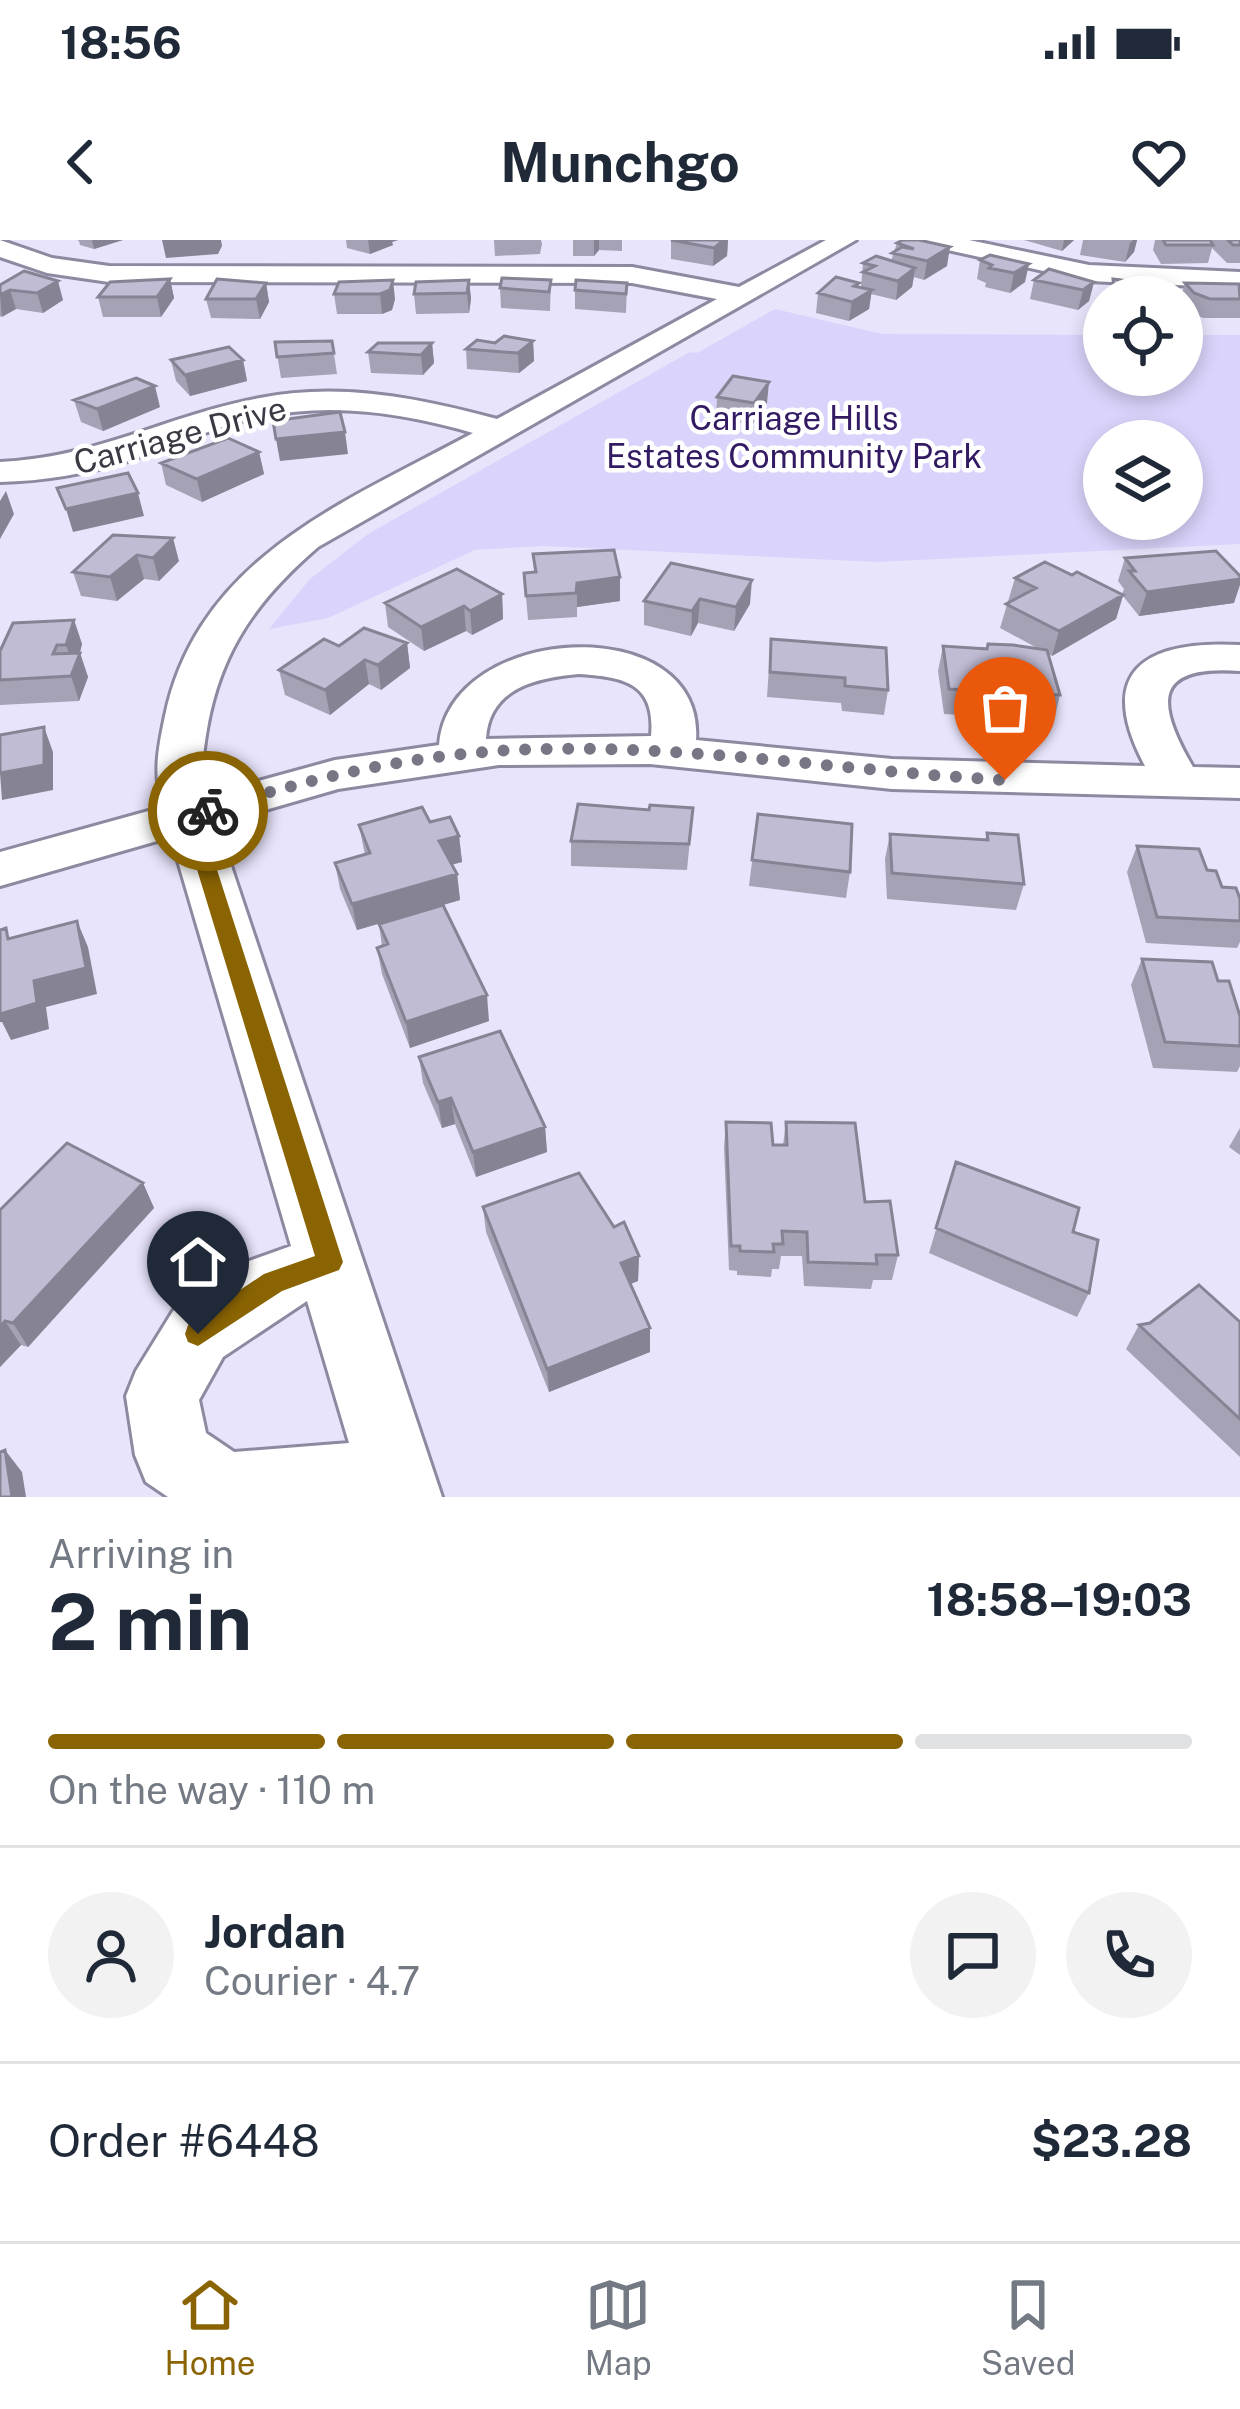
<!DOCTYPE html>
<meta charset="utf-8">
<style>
body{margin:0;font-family:"Public Sans",sans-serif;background:#f2f2f3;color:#1f2937;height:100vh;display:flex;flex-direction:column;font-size:45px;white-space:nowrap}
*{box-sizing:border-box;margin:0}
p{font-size:39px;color:#747a83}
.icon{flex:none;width:66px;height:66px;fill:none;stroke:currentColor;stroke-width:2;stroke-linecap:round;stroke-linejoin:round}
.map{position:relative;height:1257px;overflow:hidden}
.details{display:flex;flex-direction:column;background:#fff;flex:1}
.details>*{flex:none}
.buttons{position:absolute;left:1083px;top:36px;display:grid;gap:24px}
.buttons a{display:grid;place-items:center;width:120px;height:120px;border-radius:50%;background:#fff;box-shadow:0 6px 18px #0003;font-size:60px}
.pin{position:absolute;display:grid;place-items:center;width:102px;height:102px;color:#fff;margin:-123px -51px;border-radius:50% 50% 50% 0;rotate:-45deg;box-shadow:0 0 12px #0007}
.pin .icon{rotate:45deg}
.courier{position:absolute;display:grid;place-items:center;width:120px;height:120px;margin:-60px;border:9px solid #8a6403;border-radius:50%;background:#fff;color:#222;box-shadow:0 3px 15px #0007}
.headline em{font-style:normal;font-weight:700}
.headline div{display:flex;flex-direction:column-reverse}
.headline{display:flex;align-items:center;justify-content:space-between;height:204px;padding:0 48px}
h1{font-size:78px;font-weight:700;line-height:90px}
.bar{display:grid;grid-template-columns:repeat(4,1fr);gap:18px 12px;align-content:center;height:144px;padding:0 48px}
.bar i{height:15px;border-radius:9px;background:#e0e1e3}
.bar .active{background:#8a6403}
.bar p{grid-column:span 4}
.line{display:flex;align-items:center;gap:30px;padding:0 48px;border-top:3px solid #e0e1e3}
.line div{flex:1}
.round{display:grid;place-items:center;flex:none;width:126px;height:126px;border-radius:63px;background:#f2f2f3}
.status{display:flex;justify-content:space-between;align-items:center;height:84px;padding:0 60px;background:#fff;direction:ltr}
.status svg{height:33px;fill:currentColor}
header{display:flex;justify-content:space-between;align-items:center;height:156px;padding:0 48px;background:#fff;font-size:54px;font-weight:700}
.tab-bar{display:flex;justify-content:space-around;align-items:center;height:168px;border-top:3px solid #e0e1e3;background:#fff;font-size:33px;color:#747a83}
.tab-bar a{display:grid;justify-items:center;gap:6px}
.tab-bar .active{color:#8a6403}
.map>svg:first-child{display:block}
.green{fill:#dad3fb;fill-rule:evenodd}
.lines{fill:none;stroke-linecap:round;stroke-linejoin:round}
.minor-casing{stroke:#8d89a0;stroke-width:6}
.minor{fill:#fff;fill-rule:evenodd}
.wall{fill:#a5a2b6}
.shaded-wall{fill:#868494}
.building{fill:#c0bcd4;stroke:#868494;stroke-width:3}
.route{fill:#8a6403}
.done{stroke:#787684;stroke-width:12;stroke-dasharray:0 21.6}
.labels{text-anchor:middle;stroke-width:9;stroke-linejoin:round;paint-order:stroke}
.far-park-label{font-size:33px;fill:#321b62;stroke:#fff}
.far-street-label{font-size:33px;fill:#3b3a44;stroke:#fff}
</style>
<div class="status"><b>18:56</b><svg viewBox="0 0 49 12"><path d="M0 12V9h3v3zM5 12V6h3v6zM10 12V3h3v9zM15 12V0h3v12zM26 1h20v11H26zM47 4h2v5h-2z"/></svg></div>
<header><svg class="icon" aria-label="back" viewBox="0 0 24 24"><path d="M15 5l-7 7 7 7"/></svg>Munchgo<svg class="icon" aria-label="heart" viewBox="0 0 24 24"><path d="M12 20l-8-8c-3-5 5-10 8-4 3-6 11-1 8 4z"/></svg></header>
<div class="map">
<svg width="1240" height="1257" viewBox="0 0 1240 1257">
<rect width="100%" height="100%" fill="#e8e4fc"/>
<!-- green -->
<path class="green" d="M 775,69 L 882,94 L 1104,95 L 1104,135 L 1182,135 L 1182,95 L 1240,95 L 1240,304 L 877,322 L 545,306 L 475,310 L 328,378 L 269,389 L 310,339 L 368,294 L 690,112 L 697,113 ZM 1104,201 L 1182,201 L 1182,279 L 1104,279 Z"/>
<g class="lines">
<defs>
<path id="minor" d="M 0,0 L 52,18 L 109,26 L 632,27 L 739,47 L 826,0 L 856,0 L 318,307 C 258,359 221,409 207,489 C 203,512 200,533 207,555 L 335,520 L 439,505 C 449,381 706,370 696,500 L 892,519 L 1145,526 C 1094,430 1146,400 1240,405 L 1240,431 C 1153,425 1155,462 1193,527 L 1240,528 L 1240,558 L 892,549 L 650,524 L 499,525 L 338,549 L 217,584 L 442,1257 L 168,1257 L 146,1242 L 135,1215 L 126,1156 L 136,1131 L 173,1071 L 249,1021 L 291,1006 L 171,597 L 0,646 L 0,612 L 163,567 C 153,535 158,509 165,476 C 198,318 345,262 473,193 C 404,173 332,162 261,177 C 215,186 172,207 128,221 C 86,234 44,241 0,242 L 0,222 C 96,218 168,175 260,158 C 340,142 419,158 497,179 L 717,59 L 632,43 L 109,42 L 47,33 L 0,17 ZM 579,434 C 624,437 656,443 651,496 L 486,499 C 489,448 536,438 579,434 ZM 307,1061 L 349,1203 L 234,1212 L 206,1193 L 199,1160 L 223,1117 Z
M 922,0 L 969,0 L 1089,25 L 1240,32 L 1240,48 L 1089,41 L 934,7 Z"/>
</defs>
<!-- minor casing -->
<use href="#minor" class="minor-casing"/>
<!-- minor -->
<use href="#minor" class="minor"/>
</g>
<!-- wall -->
<path class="wall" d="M 77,0 L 123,0 L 94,9 L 80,5 L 79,1 Z
M 346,0 L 398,0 L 392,2 L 393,5 L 370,14 L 347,8 Z
M 494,0 L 541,0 L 542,4 L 540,14 L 495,16 Z
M 573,0 L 622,0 L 622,11 L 599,10 L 594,16 L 573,16 Z
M 671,0 L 728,0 L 727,16 L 713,26 L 671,19 Z
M 1024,0 L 1074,0 L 1062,11 Z
M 1083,0 L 1137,0 L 1134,12 L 1125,22 L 1080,15 Z
M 1155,0 L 1210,0 L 1211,2 L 1212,0 L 1240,0 L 1240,23 L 1227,23 L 1212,8 L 1208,23 L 1161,24 L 1153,10 Z
M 897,3 L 947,26 L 924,40 L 914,37 L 912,47 L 896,60 L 871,54 L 869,69 L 849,81 L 816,73 L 818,53 L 859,43 L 858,47 L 861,47 L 863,23 L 891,21 Z
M 990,15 L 1025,42 L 1010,53 L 985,47 L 986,43 L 977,39 L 980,20 Z
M 170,39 L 174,58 L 161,77 L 103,77 L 98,57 Z
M 1113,39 L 1171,57 L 1109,57 Z
M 469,40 L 471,59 L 469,73 L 416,74 L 414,54 Z
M 551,40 L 550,71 L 501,68 L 500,48 Z
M 1034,40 L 1094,42 L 1089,61 L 1078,70 L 1030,59 Z
M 339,42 L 395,59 L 392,70 L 382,74 L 337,74 L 334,54 Z
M 266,43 L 269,62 L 260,79 L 211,78 L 206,59 Z
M 627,43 L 626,73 L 575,69 L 575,50 Z
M 1185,43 L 1240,45 L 1240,78 L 1204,78 L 1188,73 L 1182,65 L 1181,57 Z
M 0,45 L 63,60 L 43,73 L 16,69 L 0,77 Z
M 332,101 L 337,134 L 281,138 L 275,102 Z
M 533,101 L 534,121 L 519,133 L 467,129 L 466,109 L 495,103 Z
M 432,103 L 434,123 L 423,135 L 371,133 L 368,112 Z
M 171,120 L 243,120 L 247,141 L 190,156 L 176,141 Z
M 717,157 L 767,163 L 752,185 L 716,179 Z
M 74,160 L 160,167 L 103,191 L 81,182 Z
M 259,212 L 264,234 L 202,262 L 166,245 L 161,223 Z
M 113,295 L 179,321 L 159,341 L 144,339 L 117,361 L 81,356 L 73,332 Z
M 533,314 L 620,361 L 577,367 L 577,377 L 528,380 L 524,333 L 534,332 Z
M 1125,318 L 1234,363 L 1139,376 L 1123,356 L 1116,379 L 1052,416 L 1049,414 L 1060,455 L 1054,480 L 944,474 L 938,431 L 943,406 L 1039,409 L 1000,388 L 1015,338 L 1072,335 L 1122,354 L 1124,349 L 1118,341 Z
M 671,323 L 750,364 L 734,391 L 698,383 L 691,396 L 644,385 L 644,361 Z
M 502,354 L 503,379 L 472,395 L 466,391 L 424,411 L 388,387 L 385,363 Z
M 74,380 L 82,404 L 80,413 L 88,437 L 79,461 L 0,465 L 0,411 Z
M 771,399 L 888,450 L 884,475 L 842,471 L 841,463 L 767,457 Z
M 407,403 L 410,428 L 381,450 L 369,444 L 330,475 L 285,455 L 279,430 L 339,406 Z
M 693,568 L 687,630 L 571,626 L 571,601 L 649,570 Z
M 758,574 L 850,632 L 846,658 L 749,646 Z
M 430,582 L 459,596 L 462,622 L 451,625 L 457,634 L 460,660 L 443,665 L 489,781 L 410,808 L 382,734 L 377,708 L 382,706 L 379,684 L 398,678 L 357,690 L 340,649 L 335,623 L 365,615 L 359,585 Z
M 987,593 L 1024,644 L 1016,670 L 887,659 L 885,619 L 890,594 L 985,600 Z
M 1137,606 L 1207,630 L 1222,647 L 1240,659 L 1240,702 L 1237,708 L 1146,703 L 1127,632 Z
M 1142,719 L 1218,741 L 1240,776 L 1240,826 L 1237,832 L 1153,828 L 1131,745 Z
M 419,817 L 545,887 L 547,912 L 476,937 L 455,884 L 442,888 L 423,843 Z
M 726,882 L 773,905 L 783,905 L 786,882 L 865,962 L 898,1015 L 892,1040 L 873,1040 L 871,1049 L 804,1046 L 802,1016 L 781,1016 L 779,1029 L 772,1029 L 771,1037 L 737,1035 L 737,1031 L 729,1030 L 724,907 Z
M 1240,888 L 1240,915 L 1229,907 Z
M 956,922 L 1089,1053 L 1077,1077 L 929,1013 Z
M 143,943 L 154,968 L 28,1107 L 21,1105 L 0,1127 L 0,970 Z
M 483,967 L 614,987 L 639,1016 L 638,1041 L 631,1044 L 650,1088 L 650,1112 L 549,1152 L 486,992 Z
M 1240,1082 L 1240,1217 L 1126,1109 L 1139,1085 Z"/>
<!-- shaded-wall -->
<path class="shaded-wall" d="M 92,0 L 123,0 L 94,9 Z
M 162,0 L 221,0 L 222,6 L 218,14 L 166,18 Z
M 368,0 L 398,0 L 392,2 L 393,5 L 370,14 Z
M 594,0 L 599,0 L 599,10 L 594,16 Z
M 724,0 L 728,0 L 727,16 L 713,26 L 714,8 Z
M 1064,0 L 1074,0 L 1062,11 Z
M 1133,0 L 1137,0 L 1134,12 L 1125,22 L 1130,3 Z
M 950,7 L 947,26 L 924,40 L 927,21 Z
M 1029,24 L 1025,42 L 1010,53 L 1014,33 Z
M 915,28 L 912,47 L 896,60 L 898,41 Z
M 170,39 L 174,58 L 161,77 L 157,57 Z
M 393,40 L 395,59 L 392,70 L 382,74 L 380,54 Z
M 469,40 L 471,59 L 469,73 L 467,53 Z
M 58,41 L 63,60 L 43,73 L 37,53 Z
M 1094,42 L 1089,61 L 1078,70 L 1083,50 Z
M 266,43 L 269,62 L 260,79 L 256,59 Z
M 859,43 L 857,59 L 872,50 L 869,69 L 849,81 L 854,46 Z
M 10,50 L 16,69 L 2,77 L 0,55 Z
M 533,101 L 534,121 L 519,133 L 518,113 Z
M 432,103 L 434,123 L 423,135 L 421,115 Z
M 243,120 L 247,141 L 190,156 L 185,135 Z
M 769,142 L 767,163 L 752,185 L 754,163 Z
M 155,146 L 160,167 L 103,191 L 97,169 Z
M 345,192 L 348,214 L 280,221 L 276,199 Z
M 259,212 L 264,234 L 202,262 L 197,239 Z
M 6,251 L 14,274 L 0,299 L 0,261 Z
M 138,253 L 144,276 L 73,292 L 66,269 Z
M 173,298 L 179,321 L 159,341 L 153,318 Z
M 137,315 L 144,339 L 117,361 L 110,337 Z
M 620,337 L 620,361 L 577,367 L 577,377 L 577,343 Z
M 1240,339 L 1240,345 L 1234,363 L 1139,376 L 1147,352 Z
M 752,340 L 750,364 L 734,391 L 736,367 Z
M 502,354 L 503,379 L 472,395 L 470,371 Z
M 1123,355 L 1116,379 L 1052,416 L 1059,391 Z
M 700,359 L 698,383 L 691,396 L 692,371 Z
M 464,366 L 466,391 L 424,411 L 421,387 Z
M 74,380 L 82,404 L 79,415 L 80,413 L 88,437 L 79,461 L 71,436 L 74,428 L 66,405 Z
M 407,403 L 410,428 L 381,450 L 378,425 Z
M 365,420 L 369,444 L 330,475 L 325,450 Z
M 44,487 L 53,512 L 53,550 L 2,560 L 0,533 Z
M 459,596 L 462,622 L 442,627 L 439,601 Z
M 457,634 L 460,660 L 357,690 L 352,664 Z
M 77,681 L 88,707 L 97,754 L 46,767 L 49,789 L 11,800 L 2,782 L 0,782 L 0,760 L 34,741 Z
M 487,755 L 489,781 L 410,808 L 406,782 Z
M 451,858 L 455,884 L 442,888 L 438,862 Z
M 545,887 L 547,912 L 476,937 L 473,912 Z
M 143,943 L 154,968 L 28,1107 L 13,1083 Z
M 639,1016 L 638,1041 L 621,1047 L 621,1023 Z
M 5,1081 L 21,1105 L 0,1127 L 0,1087 Z
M 650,1088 L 650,1112 L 549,1152 L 547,1129 Z
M 5,1210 L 22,1232 L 26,1257 L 12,1257 Z"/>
<!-- building -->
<path class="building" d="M 671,0 L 724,0 L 714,8 Z
M 903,0 L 919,0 L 950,7 L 927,21 L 892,13 L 902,7 L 914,9 L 897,3 Z
M 1163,0 L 1210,0 L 1213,5 L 1166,5 Z
M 1228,0 L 1240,0 L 1240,5 L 1233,5 Z
M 990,15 L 1029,24 L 1014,33 L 989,28 L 992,25 L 980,20 Z
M 876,16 L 915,28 L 898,41 L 863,32 L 875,26 L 863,23 Z
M 1049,29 L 1094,42 L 1083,50 L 1034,40 Z
M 24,31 L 58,41 L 37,53 L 10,50 L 0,55 L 0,45 Z
M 836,37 L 859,43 L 854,46 L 872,50 L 852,62 L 818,53 Z
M 502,38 L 551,40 L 549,52 L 500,48 Z
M 170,39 L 157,57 L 98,57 L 110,42 Z
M 217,39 L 266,43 L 256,59 L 206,59 Z
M 1113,39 L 1170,46 L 1171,57 L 1114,48 Z
M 393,40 L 390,50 L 380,54 L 334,54 L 339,42 Z
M 469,40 L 467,53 L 414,54 L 416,42 Z
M 576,40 L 627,43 L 626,54 L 575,50 Z
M 1185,43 L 1239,44 L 1240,59 L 1210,59 L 1194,53 Z
M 504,96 L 533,101 L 518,113 L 466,109 L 477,100 L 495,103 Z
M 332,101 L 334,113 L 277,117 L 275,102 Z
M 378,103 L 432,103 L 421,115 L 368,112 Z
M 229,107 L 243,120 L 185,135 L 171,120 Z
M 733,136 L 769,142 L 754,163 L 717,157 Z
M 136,138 L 155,146 L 97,169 L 74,160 Z
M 340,172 L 345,192 L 276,199 L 273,181 Z
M 228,198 L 259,212 L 197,239 L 161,223 Z
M 128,233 L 138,253 L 66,269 L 57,248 Z
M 113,295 L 173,298 L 153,318 L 137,315 L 110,337 L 73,332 Z
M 614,310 L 620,337 L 577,343 L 576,353 L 526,356 L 524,333 L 536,332 L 533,314 Z
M 1216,311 L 1240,336 L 1240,339 L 1147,352 L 1129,331 L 1135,331 L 1125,318 Z
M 1045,322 L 1072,335 L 1077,332 L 1123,355 L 1059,391 L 1006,364 L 1036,348 L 1015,338 Z
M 671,323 L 752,340 L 736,367 L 700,359 L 692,371 L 644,361 Z
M 457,329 L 502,354 L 470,371 L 464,366 L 421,387 L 385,363 Z
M 74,380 L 66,405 L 57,405 L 53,414 L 80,413 L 71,436 L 0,440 L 0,411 L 13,383 Z
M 364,388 L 407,403 L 378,425 L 365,420 L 325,450 L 279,430 L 324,399 L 339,406 Z
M 771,399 L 886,408 L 888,450 L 845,446 L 845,438 L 770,432 Z
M 988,404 L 1013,405 L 1047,410 L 1060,455 L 949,449 L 943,406 L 987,409 Z
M 44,487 L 44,525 L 0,533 L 0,495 Z
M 578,564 L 649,570 L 650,565 L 693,568 L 689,604 L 571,601 Z
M 422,567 L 430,582 L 450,577 L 459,596 L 439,601 L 457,634 L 352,664 L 335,623 L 370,613 L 359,585 Z
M 758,574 L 852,584 L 850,632 L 752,620 Z
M 987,593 L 1018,595 L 1024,644 L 892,633 L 890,594 L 988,600 Z
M 1137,606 L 1199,609 L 1207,630 L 1216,631 L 1222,647 L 1236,648 L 1240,659 L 1240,681 L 1157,677 Z
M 443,665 L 487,755 L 406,782 L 377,708 L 388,704 L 379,684 Z
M 77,681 L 86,728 L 34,741 L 37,763 L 0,774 L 0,690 L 6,688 L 8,699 Z
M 1142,719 L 1212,722 L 1218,741 L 1229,741 L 1240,776 L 1240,806 L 1165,802 Z
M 500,791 L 545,887 L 473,912 L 451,858 L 438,862 L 419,817 Z
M 726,882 L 771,883 L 773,905 L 787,905 L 786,882 L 855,883 L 865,962 L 890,961 L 898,1015 L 876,1015 L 877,1024 L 808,1022 L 807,992 L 782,991 L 783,1004 L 773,1004 L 774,1012 L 740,1011 L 740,1006 L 731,1006 Z
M 67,903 L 143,943 L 13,1083 L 5,1081 L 0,1087 L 0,970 Z
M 956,922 L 1079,968 L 1073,992 L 1098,1000 L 1089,1053 L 936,988 Z
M 579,933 L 614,987 L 624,982 L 639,1016 L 621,1023 L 650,1088 L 547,1129 L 483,967 Z
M 1199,1045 L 1240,1082 L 1240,1179 L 1139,1085 L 1150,1083 Z
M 5,1210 L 12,1257 L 0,1257 L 0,1212 Z"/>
<!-- route -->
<path class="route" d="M 208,565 L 218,571 L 201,580 L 343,1022 L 339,1030 L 282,1051 L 198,1106 L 188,1102 L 185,1094 L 188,1085 L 264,1034 L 315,1016 L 181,577 Z"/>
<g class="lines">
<!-- done -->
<path class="done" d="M 208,571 C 318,535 433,510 549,509 C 701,506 853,532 1005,540"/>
</g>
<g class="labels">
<!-- far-park labels -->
<g class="far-park-label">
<text x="794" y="190">Carriage Hills<tspan x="794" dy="38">Estates Community Park</tspan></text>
</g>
<!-- far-street labels -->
<g class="far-street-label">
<text transform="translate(180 195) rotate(-15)" y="12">Carriage Drive</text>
</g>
</g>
</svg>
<div class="buttons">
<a><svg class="icon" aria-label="locate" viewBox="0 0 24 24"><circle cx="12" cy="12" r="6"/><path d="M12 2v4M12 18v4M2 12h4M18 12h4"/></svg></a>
<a><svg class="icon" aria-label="layers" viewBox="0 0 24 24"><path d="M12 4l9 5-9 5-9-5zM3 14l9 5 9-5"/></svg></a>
</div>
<div class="pin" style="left:1005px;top:540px;background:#ea580c"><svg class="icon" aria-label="bag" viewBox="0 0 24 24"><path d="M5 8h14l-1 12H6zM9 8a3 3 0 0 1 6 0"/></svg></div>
<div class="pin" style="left:198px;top:1094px;background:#1f2937"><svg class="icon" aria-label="home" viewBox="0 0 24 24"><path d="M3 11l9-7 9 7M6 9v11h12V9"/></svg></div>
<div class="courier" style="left:208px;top:571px"><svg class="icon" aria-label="bike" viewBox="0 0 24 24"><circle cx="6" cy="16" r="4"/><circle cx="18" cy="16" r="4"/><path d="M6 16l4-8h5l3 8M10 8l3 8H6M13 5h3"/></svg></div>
</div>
<section class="details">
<div class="headline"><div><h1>2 min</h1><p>Arriving in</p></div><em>18:58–19:03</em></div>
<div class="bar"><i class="active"></i><i class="active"></i><i class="active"></i><i></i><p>On the way · 110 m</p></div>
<div class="line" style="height:216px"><a class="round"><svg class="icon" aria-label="person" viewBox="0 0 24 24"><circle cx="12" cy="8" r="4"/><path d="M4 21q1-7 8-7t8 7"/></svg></a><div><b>Jordan</b><p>Courier · 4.7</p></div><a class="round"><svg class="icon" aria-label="chat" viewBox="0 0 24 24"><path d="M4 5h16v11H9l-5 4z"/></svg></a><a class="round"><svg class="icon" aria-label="phone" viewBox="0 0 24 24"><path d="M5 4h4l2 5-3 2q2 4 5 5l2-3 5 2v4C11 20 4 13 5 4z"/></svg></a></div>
<div class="line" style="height:156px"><div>Order #6448</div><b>$23.28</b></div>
</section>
<nav class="tab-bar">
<a class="active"><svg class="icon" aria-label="home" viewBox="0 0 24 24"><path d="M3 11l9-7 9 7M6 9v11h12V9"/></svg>Home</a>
<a><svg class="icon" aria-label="map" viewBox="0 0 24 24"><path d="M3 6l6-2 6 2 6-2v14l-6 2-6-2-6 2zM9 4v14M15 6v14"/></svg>Map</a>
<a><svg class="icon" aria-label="saved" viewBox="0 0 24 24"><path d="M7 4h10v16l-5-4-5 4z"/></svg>Saved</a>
</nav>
